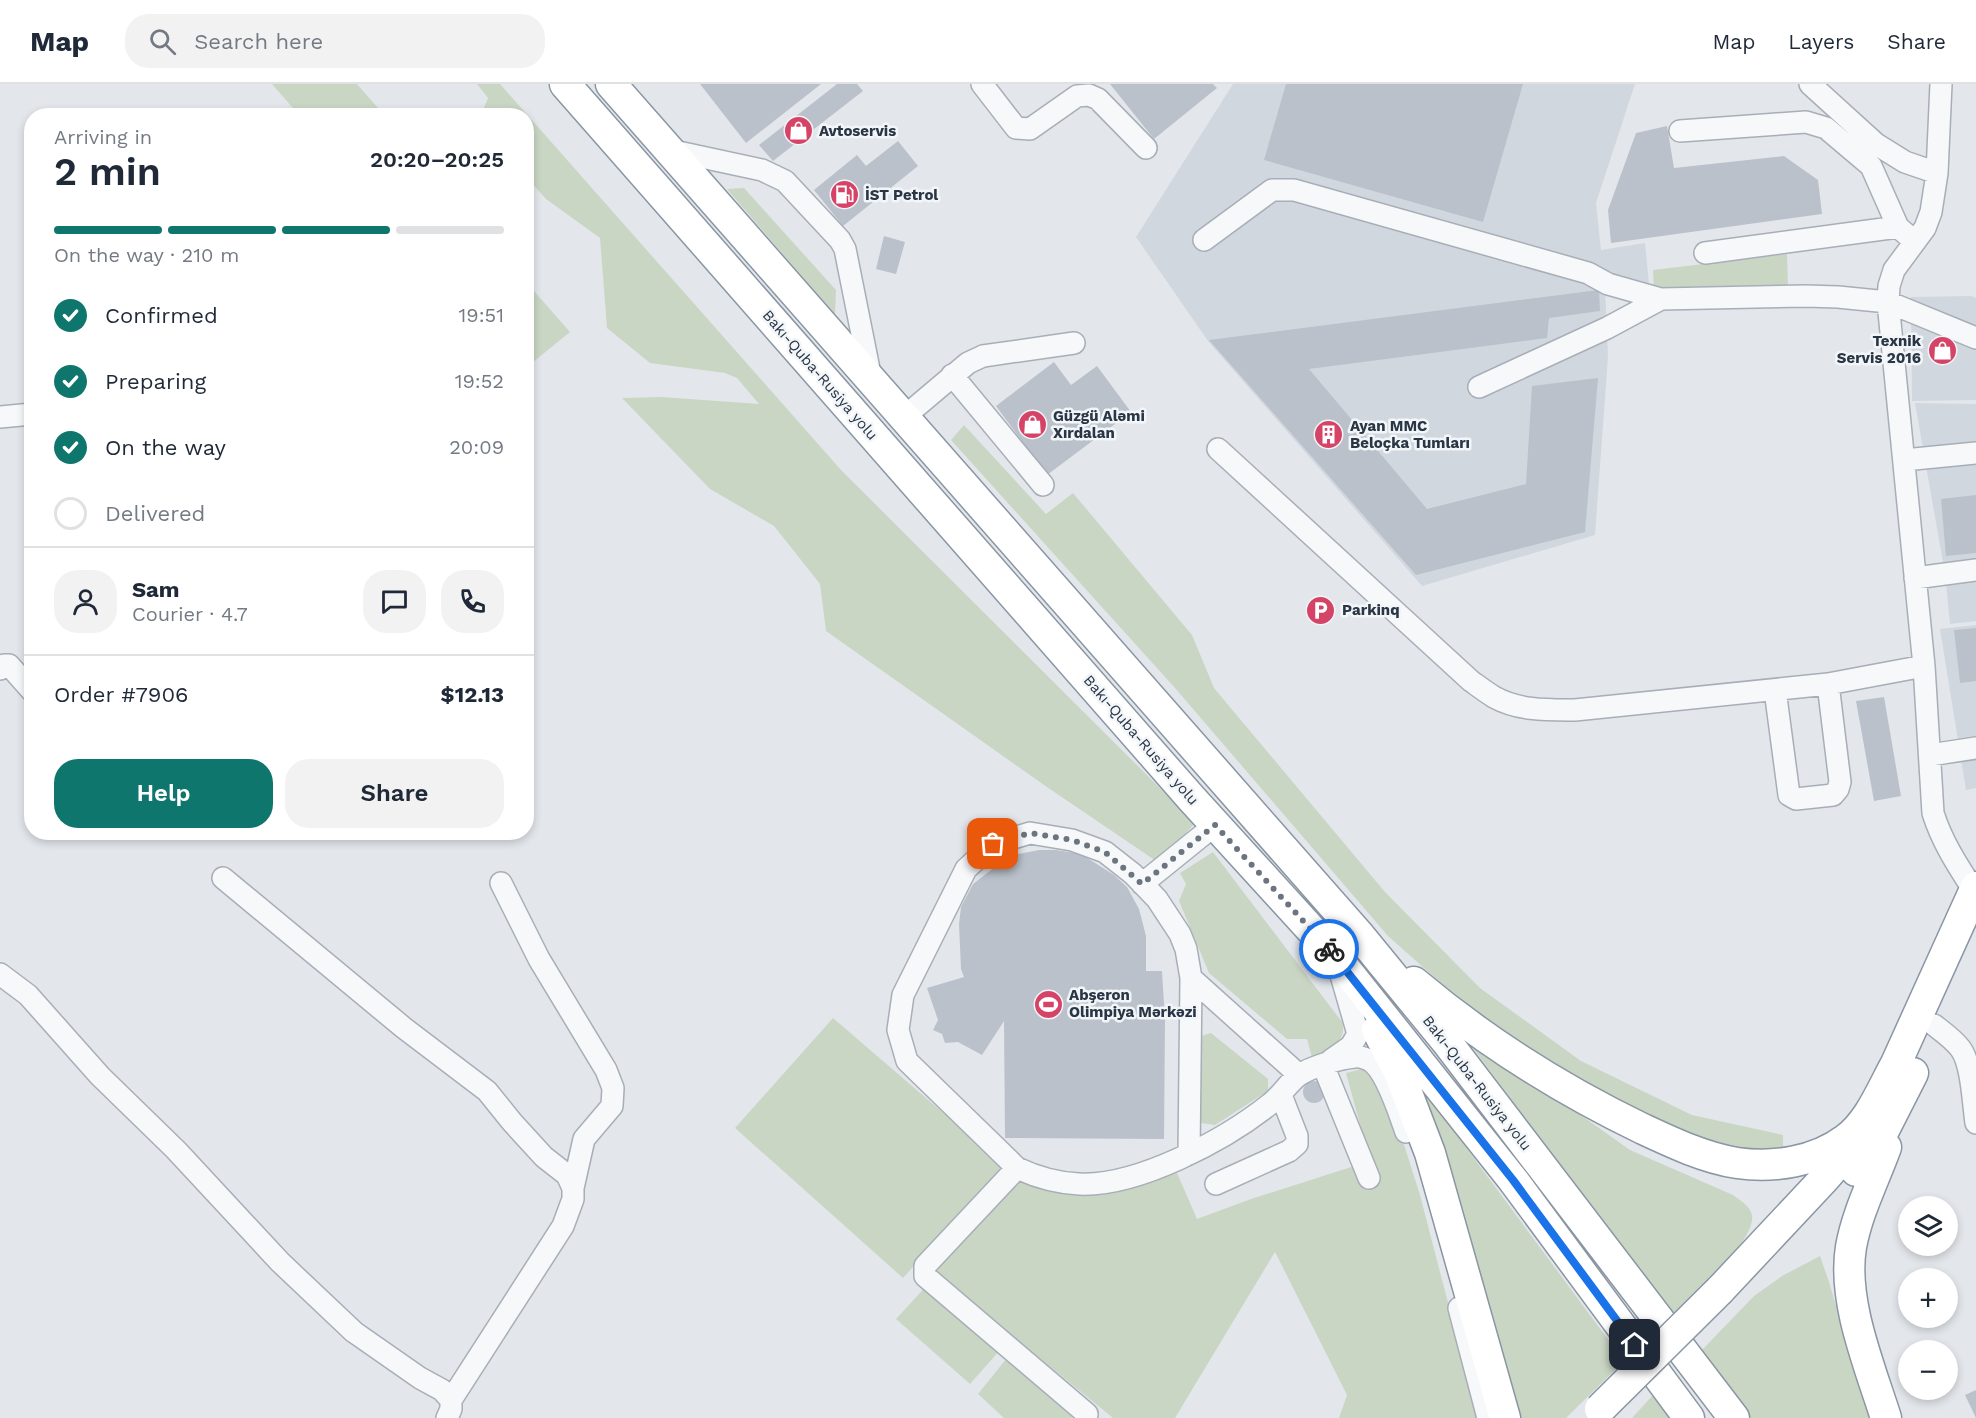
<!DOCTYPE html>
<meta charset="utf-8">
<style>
body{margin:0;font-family:"Work Sans",sans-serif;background:#f2f2f3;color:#1f2937;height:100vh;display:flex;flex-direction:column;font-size:22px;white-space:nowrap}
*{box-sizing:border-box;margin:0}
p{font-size:20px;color:#747a83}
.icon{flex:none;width:33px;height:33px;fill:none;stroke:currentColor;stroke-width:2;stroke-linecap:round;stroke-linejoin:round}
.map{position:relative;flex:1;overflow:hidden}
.panel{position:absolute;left:24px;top:24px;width:510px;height:732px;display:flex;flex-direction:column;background:#fff;border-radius:24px;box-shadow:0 3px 9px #0003}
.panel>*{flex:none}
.controls{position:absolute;left:1898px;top:1112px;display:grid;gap:12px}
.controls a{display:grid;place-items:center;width:60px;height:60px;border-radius:50%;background:#fff;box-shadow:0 3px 9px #0003;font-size:30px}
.pin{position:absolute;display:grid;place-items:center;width:51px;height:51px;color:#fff;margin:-26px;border-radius:12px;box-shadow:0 3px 9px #0006}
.courier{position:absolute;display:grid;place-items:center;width:60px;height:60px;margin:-30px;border:4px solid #1a73e8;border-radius:50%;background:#fff;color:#222;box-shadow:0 2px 8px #0007}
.overview em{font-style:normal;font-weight:600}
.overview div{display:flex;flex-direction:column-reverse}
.overview{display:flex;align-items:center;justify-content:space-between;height:102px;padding:0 30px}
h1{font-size:39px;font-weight:600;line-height:45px}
.bar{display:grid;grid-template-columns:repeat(4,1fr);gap:9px 6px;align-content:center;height:72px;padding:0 30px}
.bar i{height:8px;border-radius:4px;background:#e0e1e3}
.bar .on{background:#0f766e}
.bar p{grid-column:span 4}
.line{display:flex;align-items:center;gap:15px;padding:0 30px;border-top:2px solid #e0e1e3}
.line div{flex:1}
.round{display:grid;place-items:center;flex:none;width:63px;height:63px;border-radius:24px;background:#f2f2f3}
ol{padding:0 30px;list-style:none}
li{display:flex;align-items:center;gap:18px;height:66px}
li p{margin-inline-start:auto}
li .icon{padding:6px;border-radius:50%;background:#0f766e;color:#fff;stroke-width:4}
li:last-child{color:#747a83}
li i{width:33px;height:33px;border:3px solid #e0e1e3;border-radius:50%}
.action{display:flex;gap:12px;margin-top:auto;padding:12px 30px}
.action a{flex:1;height:69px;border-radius:24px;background:#0f766e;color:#fff;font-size:24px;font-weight:600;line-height:69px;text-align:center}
.action a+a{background:#f2f2f3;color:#1f2937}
header{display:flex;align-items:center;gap:36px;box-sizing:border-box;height:84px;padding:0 30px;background:#fff;border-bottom:2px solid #e0e1e3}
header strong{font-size:28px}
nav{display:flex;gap:33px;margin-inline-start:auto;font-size:21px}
.search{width:420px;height:54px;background:#f2f2f3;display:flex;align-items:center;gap:15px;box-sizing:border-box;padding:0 21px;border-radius:24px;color:#747a83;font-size:22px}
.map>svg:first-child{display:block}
.built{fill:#d1d7de}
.green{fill:#cad6c4}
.building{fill:#bac1ca}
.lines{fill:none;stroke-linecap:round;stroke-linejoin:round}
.minor-casing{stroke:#a8aeb7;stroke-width:24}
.highway-casing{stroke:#8a96a3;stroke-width:33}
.minor{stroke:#f6f8fa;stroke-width:21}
.highway{stroke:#fff;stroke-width:30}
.highway-bridge-casing{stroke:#8a96a3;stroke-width:33;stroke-linecap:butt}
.highway-bridge{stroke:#fff;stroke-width:30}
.done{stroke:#6b747f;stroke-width:6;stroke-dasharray:0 10.8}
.route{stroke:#1a73e8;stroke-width:8}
.labels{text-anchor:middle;stroke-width:5;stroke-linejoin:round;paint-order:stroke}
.poi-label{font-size:15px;font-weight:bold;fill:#2a3645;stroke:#f3f6f9;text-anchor:start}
.street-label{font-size:15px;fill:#2a3645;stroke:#f3f6f9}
</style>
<header>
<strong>Map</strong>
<div class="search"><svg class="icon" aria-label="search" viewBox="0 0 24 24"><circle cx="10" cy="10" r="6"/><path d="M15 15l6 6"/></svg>Search here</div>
<nav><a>Map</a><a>Layers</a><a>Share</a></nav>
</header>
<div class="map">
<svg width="1976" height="1334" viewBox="0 0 1976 1334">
<rect width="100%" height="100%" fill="#e3e7ec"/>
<!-- built -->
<path class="built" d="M 1233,0 L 1635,0 L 1596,119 L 1601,166 L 1645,159 L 1649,200 L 1605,204 L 1608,273 L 1595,451 L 1422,502 L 1208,257 L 1136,153 Z
M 1971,212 L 1976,214 L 1976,316 L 1912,317 L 1911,213 Z
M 1915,319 L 1976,320 L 1976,537 L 1950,540 L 1945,490 Z
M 1976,541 L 1976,704 L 1966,706 L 1940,545 Z"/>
<!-- green -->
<path class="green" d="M 272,0 L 357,0 L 384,31 L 299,31 Z
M 477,0 L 500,0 L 841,386 L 1195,739 L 1159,779 L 1044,701 L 826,547 L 820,500 L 774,442 L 710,405 L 622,314 L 662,313 L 759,320 L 737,294 L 725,289 L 650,279 L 607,244 L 600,154 L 546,115 L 527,94 L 526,32 L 481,31 L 488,14 Z
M 744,104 L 836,206 L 835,231 L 727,105 Z
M 1787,170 L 1788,203 L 1654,209 L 1653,186 Z
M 526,198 L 570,248 L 527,283 L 526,283 Z
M 964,341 L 1046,430 L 1073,409 L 1192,551 L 1214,604 L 1385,808 L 1480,904 L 1581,977 L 1692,1031 L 1783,1051 L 1783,1068 L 1711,1063 L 1638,1028 L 1555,981 L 1462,918 L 1388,852 L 1175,604 L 951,356 Z
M 1213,768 L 1342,938 C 1348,957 1327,969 1314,981 L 1307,955 L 1287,955 L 1209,889 L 1179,817 L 1186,800 L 1180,789 Z
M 833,934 L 1005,1082 L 903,1194 L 735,1044 Z
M 1458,944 L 1630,1066 L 1733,1111 C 1740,1116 1750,1122 1752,1131 C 1756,1158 1690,1214 1671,1232 L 1565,1087 Z
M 1211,949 L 1268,995 L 1268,1007 L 1215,1041 L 1201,1039 L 1198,953 Z
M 1370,983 L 1401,1051 L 1420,1111 L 1478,1334 L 1339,1334 L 1347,1311 L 1275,1168 L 1175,1334 L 1113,1334 L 933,1187 L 1018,1095 L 1104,1107 L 1177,1089 L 1197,1135 L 1251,1115 L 1370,1077 L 1346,989 Z
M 1416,996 L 1624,1277 L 1566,1334 L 1515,1334 Z
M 1820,1172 L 1829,1198 L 1869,1334 L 1751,1334 L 1701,1267 L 1754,1212 L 1782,1192 Z
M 929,1199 L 1001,1265 L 970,1300 L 896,1235 Z
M 1011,1269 L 1077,1328 L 1071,1334 L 1004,1334 L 978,1310 Z
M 1653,1311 L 1670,1334 L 1632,1334 Z"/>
<!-- building -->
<path class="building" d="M 700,0 L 821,0 L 746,59 Z
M 837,0 L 857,0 L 863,7 L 773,77 L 759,61 Z
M 1110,0 L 1213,0 L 1217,4 L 1154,55 Z
M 1286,0 L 1523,0 L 1483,138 L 1264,76 Z
M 1667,42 L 1674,84 L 1784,72 L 1818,96 L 1822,130 L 1611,159 L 1608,126 L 1636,49 Z
M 898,57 L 918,82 L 843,142 L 814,106 L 857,71 L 866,82 Z
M 884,152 L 905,158 L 896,190 L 876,185 Z
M 1599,206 L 1600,227 L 1549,234 L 1547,254 L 1309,285 L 1427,425 L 1526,400 L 1532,302 L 1598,294 L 1585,448 L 1416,491 L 1209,256 Z
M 1054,278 L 1071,301 L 1097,282 L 1131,328 L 1047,391 L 996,322 Z
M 1976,411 L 1976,469 L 1946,472 L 1941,415 Z
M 1976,544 L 1976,597 L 1960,599 L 1954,546 Z
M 1884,613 L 1901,712 L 1874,717 L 1856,617 Z
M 1039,766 L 1056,766 L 1081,770 L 1114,791 L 1127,803 L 1139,825 L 1146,852 L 1146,887 L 1162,887 L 1165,936 L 1164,1055 L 1005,1054 L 1004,937 L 982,971 L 958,958 L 945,959 L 942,950 L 933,946 L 938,936 L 927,904 L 964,893 L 961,885 L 959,840 L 961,823 L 973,800 L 1009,772 Z
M1303 1008a11 11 0 1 1 22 0a11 11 0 1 1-22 0Z
M 1976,1306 L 1976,1334 L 1965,1311 Z"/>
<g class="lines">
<defs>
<path id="minor" d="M 982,0 L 1016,44 L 1030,45 L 1077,12 L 1089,11 L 1098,15 L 1146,64
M 1810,0 L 1876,60 L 1905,78 L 1937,89
M 1941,0 L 1937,89 L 1931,128 L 1925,144 L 1894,186 L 1889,202 L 1888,218 L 1924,582 L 1933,729 C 1942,758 1958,782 1974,807
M 1680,47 L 1806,38 L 1826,44 L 1871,82 L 1898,143 L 1914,157
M 669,66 L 762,86 L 785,97 L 840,156 L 845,165 L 871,295
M 1204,156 L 1272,106 L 1294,106 L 1588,189 L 1608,200 L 1661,215
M 1705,169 L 1898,143
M 952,291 L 1043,401
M 1479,303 L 1607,244 L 1661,215 L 1806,212 L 1838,213 L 1888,218 L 1976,254
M 0,333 L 32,330
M 904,333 L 968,279 L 983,272 L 1074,259
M 1218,365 L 1471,597 C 1478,602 1486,608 1494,613 C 1519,627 1548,626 1575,626 L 1828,600 L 1924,582
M 1904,376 L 1976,369
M 1915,494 L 1976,486
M 0,585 L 4,581 L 9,581 L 32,607
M 1775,606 L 1789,711 L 1796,715 L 1833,711 L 1838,705 L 1840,698 L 1828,600
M 1930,671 L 1976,664
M 223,794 L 404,944 L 487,1007 L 512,1038 L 544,1073 L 567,1091 L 573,1104 L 573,1115 L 563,1142 L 451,1316
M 501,799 L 539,875 L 606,986 L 613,1004 L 612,1022 L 584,1055 L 573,1104
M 1142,800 L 1215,741
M 0,890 L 28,911 L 100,992 L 176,1066 L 280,1178 L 354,1248 L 420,1294 L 442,1306 L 451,1316 L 451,1325 L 447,1334
M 1191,894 L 1299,991
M 1934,941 C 1943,948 1953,955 1960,964 C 1972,979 1973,1019 1976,1039
M 1331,976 L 1351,962 L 1358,950 L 1339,884
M 1323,981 L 1369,1094
M 1189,1070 L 1191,894 L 1186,865 L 1180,850 L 1157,815 L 1133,790 L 1105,768 L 1072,756 L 1030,749 L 993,760 L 966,785 L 903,911 L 898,946 L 907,977 L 1017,1084 C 1036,1093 1057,1099 1079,1100 C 1137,1103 1225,1056 1270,1020 C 1281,1012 1288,999 1299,991 C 1311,983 1341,974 1355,973 C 1360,972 1364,974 1369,976 C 1386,985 1399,1029 1406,1048
M 1017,1084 L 925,1182 L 925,1192 L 1087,1330
M 1216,1100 L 1289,1067 L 1297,1060 L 1297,1052 L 1281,1011
M 1459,1224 L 1488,1334"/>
<path id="highway" d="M 565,0 L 1192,715 L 1336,873 L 1513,1096 L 1689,1334
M 611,0 L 1360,852 L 1446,957 L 1734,1334
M 1414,898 C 1484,957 1562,1006 1643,1045 C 1673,1059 1705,1074 1737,1079 C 1774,1084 1815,1078 1846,1055 C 1870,1038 1883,1002 1898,976
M 1377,946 L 1399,988 L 1430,1069 L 1505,1334
M 1889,995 L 1976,803
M 1886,1063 C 1874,1096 1857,1129 1851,1163 C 1842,1217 1870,1283 1886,1334
M 1856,1087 L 1882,1050 L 1913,989
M 1720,1206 L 1825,1094 L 1858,1056"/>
</defs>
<!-- minor casing -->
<use href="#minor" class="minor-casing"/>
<!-- highway casing -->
<use href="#highway" class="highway-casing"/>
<!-- minor -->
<use href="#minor" class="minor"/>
<!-- highway -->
<use href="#highway" class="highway"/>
<defs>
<path id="highway-bridge" d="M 1600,1325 L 1720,1206"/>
</defs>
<!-- highway-bridge casing -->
<use href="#highway-bridge" class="highway-bridge-casing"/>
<!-- highway-bridge -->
<use href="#highway-bridge" class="highway-bridge"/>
</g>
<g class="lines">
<!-- done -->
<path class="done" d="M 993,760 L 1030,749 L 1072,756 L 1105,768 L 1142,800 L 1215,741 L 1329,865"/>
<!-- route -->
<path class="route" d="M 1329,865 L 1513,1096 L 1635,1261"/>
</g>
<!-- icons -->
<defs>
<symbol id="shop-disc" viewBox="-11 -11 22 22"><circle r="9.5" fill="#d54467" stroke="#f3f6f9"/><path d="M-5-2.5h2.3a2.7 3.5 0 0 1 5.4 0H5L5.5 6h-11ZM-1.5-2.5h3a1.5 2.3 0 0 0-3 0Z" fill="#fff"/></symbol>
<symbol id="fuel-disc" viewBox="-11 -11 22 22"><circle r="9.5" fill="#d54467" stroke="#f3f6f9"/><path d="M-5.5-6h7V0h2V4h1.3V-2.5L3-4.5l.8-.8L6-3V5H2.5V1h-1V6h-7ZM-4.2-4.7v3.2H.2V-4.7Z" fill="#fff"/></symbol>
<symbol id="building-disc" viewBox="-11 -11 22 22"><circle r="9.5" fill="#d54467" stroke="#f3f6f9"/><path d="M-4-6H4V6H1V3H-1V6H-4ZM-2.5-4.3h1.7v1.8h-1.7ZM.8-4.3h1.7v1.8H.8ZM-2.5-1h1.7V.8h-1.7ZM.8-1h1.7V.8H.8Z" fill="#fff"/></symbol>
<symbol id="parking-disc" viewBox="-11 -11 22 22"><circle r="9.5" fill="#d54467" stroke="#f3f6f9"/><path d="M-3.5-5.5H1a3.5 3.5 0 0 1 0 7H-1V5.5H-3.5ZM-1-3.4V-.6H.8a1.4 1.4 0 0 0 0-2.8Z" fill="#fff"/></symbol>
<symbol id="stadium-disc" viewBox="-11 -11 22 22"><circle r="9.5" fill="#d54467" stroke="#f3f6f9"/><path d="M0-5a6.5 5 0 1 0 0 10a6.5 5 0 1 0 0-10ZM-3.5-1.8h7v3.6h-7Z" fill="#fff"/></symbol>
</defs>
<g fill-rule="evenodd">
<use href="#shop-disc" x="782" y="30" width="33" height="33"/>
<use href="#fuel-disc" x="828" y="94" width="33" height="33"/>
<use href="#shop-disc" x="1926" y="250" width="33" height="33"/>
<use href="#shop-disc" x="1016" y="324" width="33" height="33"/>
<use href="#building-disc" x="1312" y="334" width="33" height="33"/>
<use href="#parking-disc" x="1304" y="510" width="33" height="33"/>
<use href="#stadium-disc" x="1032" y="904" width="33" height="33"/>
</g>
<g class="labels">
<!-- poi labels -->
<g class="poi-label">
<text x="819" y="52">Avtoservis</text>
<text x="865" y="116">İST Petrol</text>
<text x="1921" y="262" text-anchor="end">Texnik<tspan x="1921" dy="17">Servis 2016</tspan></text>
<text x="1053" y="337">Güzgü Aləmi<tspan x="1053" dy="17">Xırdalan</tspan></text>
<text x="1350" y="347">Ayan MMC<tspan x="1350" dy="17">Beloçka Tumları</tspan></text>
<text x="1342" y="531">Parkinq</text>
<text x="1069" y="916">Abşeron<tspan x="1069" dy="17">Olimpiya Mərkəzi</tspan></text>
</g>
<!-- street labels -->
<g class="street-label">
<text transform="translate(820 291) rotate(49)" y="5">Bakı-Quba-Rusiya yolu</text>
<text transform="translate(1141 656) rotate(49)" y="5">Bakı-Quba-Rusiya yolu</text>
<text transform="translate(1477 999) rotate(52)" y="5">Bakı-Quba-Rusiya yolu</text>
</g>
</g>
</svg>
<div class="controls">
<a><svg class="icon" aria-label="layers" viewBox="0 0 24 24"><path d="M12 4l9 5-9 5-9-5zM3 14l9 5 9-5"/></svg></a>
<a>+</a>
<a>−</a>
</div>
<div class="pin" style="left:993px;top:760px;background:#ea580c"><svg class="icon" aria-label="bag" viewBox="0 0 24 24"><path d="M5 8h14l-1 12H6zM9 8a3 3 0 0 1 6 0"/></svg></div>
<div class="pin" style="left:1635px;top:1261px;background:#1f2937"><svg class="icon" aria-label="home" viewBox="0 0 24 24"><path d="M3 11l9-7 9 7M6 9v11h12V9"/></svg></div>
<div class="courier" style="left:1329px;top:865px"><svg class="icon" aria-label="bike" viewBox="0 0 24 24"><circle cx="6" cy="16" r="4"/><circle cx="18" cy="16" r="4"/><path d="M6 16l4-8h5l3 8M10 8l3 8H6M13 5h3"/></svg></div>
<section class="panel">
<div class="overview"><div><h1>2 min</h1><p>Arriving in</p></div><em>20:20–20:25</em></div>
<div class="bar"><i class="on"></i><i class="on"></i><i class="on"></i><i></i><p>On the way · 210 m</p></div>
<ol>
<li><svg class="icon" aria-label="check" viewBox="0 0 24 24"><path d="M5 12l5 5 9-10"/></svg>Confirmed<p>19:51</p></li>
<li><svg class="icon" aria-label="check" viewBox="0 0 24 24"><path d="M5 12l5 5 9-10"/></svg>Preparing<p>19:52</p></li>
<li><svg class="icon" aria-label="check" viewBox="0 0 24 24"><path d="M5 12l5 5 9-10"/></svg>On the way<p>20:09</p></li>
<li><i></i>Delivered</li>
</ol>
<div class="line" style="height:108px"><a class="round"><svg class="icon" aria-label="person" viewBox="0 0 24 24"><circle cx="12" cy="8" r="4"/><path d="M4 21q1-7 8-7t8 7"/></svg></a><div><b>Sam</b><p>Courier · 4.7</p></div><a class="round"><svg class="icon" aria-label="chat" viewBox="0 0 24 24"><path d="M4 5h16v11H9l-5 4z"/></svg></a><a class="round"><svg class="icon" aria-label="phone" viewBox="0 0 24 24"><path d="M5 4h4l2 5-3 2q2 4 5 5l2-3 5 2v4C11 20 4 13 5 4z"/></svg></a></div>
<div class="line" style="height:78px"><div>Order #7906</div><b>$12.13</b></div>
<div class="action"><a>Help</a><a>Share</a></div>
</section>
</div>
